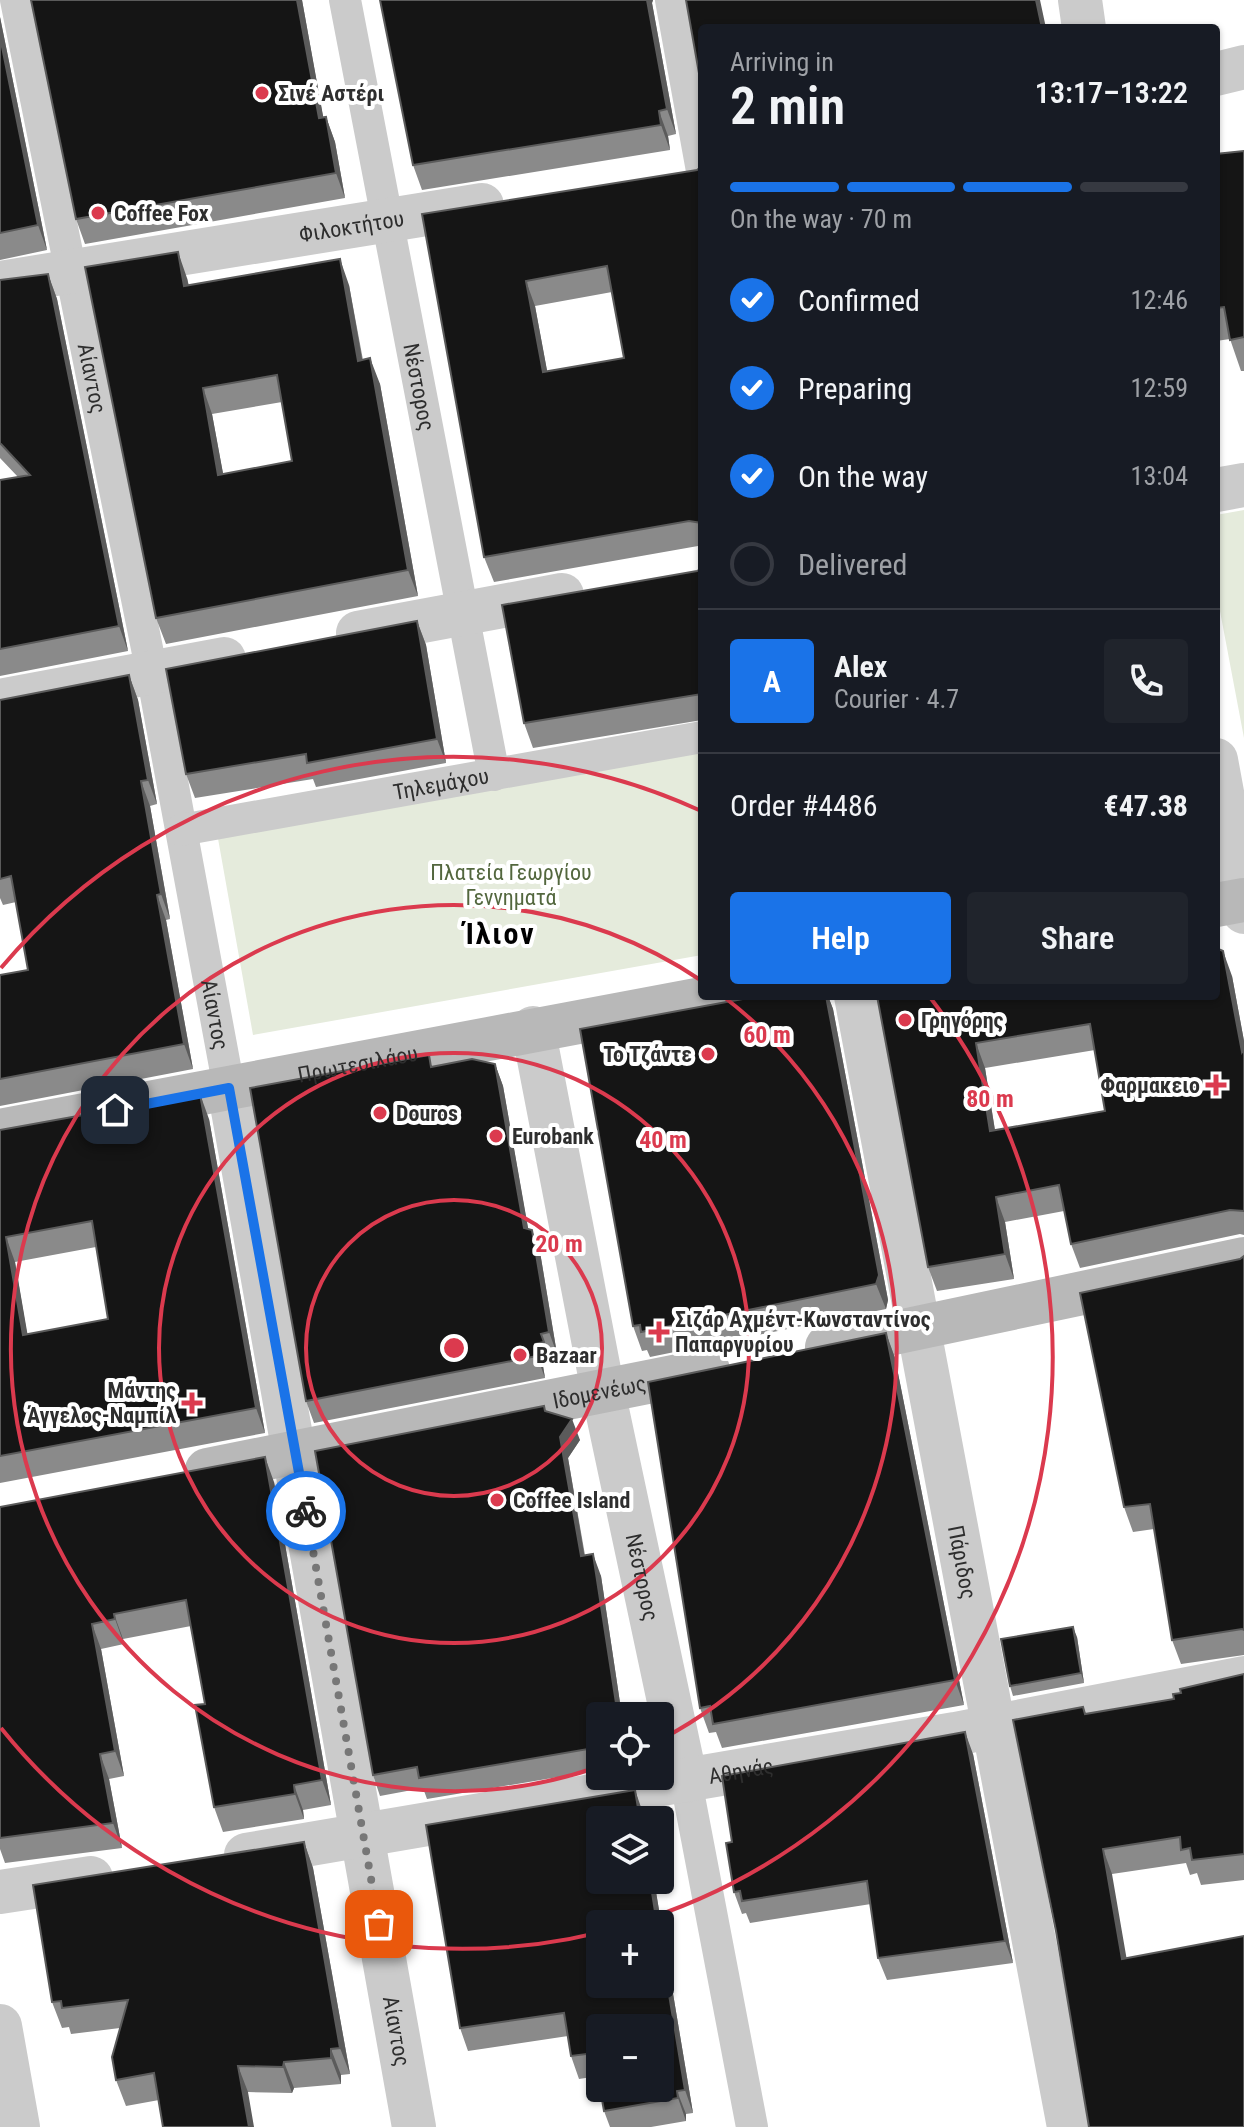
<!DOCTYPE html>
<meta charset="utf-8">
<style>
body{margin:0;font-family:"Roboto Condensed",sans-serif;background:#20242c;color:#f1f3f6;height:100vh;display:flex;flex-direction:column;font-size:30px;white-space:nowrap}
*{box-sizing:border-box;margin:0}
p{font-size:26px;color:#9ea1a6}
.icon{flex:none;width:44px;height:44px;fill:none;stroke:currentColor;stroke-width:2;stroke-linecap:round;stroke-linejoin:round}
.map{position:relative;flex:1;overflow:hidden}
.sheet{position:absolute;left:698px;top:24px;width:522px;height:976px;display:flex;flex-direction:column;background:#171b24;border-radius:8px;box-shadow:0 2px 6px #0004}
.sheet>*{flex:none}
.buttons{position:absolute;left:586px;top:1702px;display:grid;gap:16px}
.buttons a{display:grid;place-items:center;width:88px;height:88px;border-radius:8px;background:#171b24;box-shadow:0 2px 6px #0004;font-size:40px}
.pin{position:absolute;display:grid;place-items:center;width:68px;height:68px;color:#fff;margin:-34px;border-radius:16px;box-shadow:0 4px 12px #0006}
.courier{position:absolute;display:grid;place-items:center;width:80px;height:80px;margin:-40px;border:6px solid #1a73e8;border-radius:50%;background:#fff;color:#222;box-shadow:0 2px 10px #0007}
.overview em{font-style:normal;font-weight:600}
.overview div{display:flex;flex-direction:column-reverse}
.overview{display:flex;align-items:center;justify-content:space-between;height:136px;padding:0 32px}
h1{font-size:52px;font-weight:600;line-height:60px}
.bar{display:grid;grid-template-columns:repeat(4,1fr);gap:12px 8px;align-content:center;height:96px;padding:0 32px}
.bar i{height:10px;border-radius:6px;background:#363941}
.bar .selected{background:#1a73e8}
.bar p{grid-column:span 4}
.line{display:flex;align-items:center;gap:20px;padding:0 32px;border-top:2px solid #363941}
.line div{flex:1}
.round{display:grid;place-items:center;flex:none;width:84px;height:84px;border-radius:8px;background:#20242c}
ol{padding:0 32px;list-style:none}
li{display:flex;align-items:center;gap:24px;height:88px}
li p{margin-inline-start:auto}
li .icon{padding:8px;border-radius:50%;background:#1a73e8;color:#fff;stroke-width:4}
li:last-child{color:#9ea1a6}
li i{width:44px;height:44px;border:4px solid #363941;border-radius:50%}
.button{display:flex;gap:16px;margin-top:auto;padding:16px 32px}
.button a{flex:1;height:92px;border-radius:8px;background:#1a73e8;color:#fff;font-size:32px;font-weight:600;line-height:92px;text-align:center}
.button a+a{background:#20242c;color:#f1f3f6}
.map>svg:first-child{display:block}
.green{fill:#e5ebdc}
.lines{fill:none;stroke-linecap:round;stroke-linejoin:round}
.pedestrian{stroke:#cbcbcb;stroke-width:32}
.minor{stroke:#cbcbcb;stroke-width:44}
.tertiary{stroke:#cbcbcb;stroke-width:44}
.secondary{stroke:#b8b8b8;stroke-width:44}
.wall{fill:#8a8a8a;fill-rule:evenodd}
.shaded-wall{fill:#5b5b5b}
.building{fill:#151515;stroke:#5b5b5b;stroke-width:2;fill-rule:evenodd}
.done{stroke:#777;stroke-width:8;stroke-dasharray:0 14.4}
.route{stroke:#1a73e8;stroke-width:10}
.ring{fill:none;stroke:#db3a4e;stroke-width:4}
.poi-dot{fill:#db3a4e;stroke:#fff;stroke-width:3}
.labels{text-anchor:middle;stroke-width:8;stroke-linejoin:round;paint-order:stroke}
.poi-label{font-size:22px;font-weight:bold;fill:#2e2e2e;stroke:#fff;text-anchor:start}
.street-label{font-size:22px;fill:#2e2e2e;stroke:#fff}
.park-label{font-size:22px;fill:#53673e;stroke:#fff}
.district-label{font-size:30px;font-weight:bold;letter-spacing:2px;fill:#000;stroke:#fff}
.centre{fill:#db3a4e;stroke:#fff;stroke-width:4}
.ring-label{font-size:24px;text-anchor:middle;font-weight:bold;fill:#db3a4e;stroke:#fff;stroke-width:8;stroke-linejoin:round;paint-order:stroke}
</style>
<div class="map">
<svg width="1244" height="2127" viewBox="0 0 1244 2127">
<rect width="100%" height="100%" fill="#fff"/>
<!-- green -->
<path class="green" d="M 1244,510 L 1244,738 L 1216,590 L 1216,515 Z
M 702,747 L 702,955 L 253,1035 L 217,833 Z"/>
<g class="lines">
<!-- pedestrian -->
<g class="pedestrian">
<path id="s1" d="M 16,0 L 152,673 L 229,1088"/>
<path id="s2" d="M 345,0 L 494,775"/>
<path d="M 671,0 L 702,171"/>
<path id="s3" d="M 181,830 L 702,737"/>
<path d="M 686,1781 L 752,2127"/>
</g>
<!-- minor -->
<g class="minor">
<path d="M 1216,490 L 1244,485"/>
<path d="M 358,633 L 562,595"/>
<path d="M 0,701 L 224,659"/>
<path id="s4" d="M 533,1028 L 603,1391 L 686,1781"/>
<path id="s5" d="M 229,1088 L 414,2127"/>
<path id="s6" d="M 246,1855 L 955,1734 L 1244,1678"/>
<path d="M 0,1892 L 91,1878"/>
<path d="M 0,2026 L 18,2127"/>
</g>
<!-- tertiary -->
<g class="tertiary">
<path d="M 1080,0 L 1084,28"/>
<path d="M 1216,74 L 1244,67"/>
<path id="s7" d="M 0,283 L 482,205"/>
<path d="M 1216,760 L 1244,912"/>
<path id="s8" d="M 856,996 L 1069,2127"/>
</g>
<!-- secondary -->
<g class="secondary">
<path d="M 1216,905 L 1244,900"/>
<path id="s9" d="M 0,1131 L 717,996"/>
<path d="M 827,1347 L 1244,1259"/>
<path id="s10" d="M 207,1470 L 708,1370"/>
</g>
</g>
<!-- wall -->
<path class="wall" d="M 31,0 L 302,0 L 323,117 L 326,117 L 335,142 L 345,198 L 85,244 L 76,219 Z
M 380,0 L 653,0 L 652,3 L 676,134 L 668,136 L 670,150 L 422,190 L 413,165 Z
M 0,17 L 47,250 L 0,260 Z
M 1244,151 L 1244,371 L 1241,371 L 1230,339 L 1216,341 L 1216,154 Z
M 702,166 L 702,547 L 698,546 L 494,582 L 484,557 L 422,214 L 697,170 ZM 612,292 L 624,358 L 547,371 L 535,306 Z
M 48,274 L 57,299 L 128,651 L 0,676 L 0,480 L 18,477 L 0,458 L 0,280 Z
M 187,278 L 189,286 L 349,285 L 363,360 L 380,384 L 418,596 L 166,644 L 156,618 ZM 282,402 L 292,461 L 223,474 L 212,414 Z
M 702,569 L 702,720 L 533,748 L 524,723 L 697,571 Z
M 417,621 L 426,645 L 446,763 L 316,787 L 313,779 L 195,798 L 186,774 Z
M 129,675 L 138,700 L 157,804 L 150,806 L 170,919 L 166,920 L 193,1069 L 0,1106 L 0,975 L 28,970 L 16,902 L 3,905 L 0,898 L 0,700 Z
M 1232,976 L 1244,1041 L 1244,1235 L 1240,1234 L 1080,1268 L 1071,1244 L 1064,1211 L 1005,1222 L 1014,1279 L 937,1291 L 928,1267 L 877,996 ZM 1095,1050 L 1105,1111 L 995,1130 L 985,1068 Z
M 759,996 L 828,996 L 833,1009 L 888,1300 L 886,1309 L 650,1357 L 647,1350 L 642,1351 L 633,1326 Z
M 495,1064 L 503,1086 L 528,1229 L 540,1252 L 557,1354 L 550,1356 L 552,1364 L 543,1366 L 545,1378 L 314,1423 L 306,1401 L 434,1067 Z
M 209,1119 L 265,1433 L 0,1483 L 0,1130 ZM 96,1247 L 108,1319 L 27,1334 L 15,1262 Z
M 1244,1256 L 1244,1655 L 1181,1664 L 1172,1640 L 1154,1529 L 1133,1532 L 1124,1507 L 1240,1259 Z
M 886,1333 L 895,1358 L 964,1705 L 722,1748 L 716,1732 L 709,1733 L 700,1708 Z
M 544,1406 L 546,1412 L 580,1440 L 568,1458 L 585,1555 L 601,1576 L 622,1716 L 600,1716 L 600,1770 L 427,1799 L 423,1788 L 380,1796 L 373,1775 Z
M 274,1482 L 331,1805 L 303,1810 L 304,1819 L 223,1832 L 214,1807 L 205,1704 L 191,1626 L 123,1639 L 124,1644 L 101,1649 L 124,1776 L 109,1779 L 122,1848 L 5,1863 L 0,1849 L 0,1507 Z
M 1077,1637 L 1084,1683 L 1013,1696 L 1010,1686 Z
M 1244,1674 L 1244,1880 L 1201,1885 L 1197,1873 L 1190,1875 L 1186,1863 L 1112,1874 L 1089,2127 L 1083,1707 L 1086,1714 L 1174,1699 L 1181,1693 Z
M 973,1754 L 1013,1963 L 887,1980 L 878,1958 L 871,1904 L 750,1923 L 746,1913 L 742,1914 L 734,1892 L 732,1842 Z
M 635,1790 L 644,1820 L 600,1820 L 600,1880 L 654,1880 L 693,2113 L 686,2114 L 686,2121 L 651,2127 L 610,2127 L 604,2111 L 600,2088 L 660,2088 L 660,2028 L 600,2028 L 600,2086 L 598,2076 L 579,2079 L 571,2056 L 568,2036 L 468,2051 L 460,2028 L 426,1825 ZM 600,1924 L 660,1924 L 660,1984 L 600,1984 Z
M 304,1842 L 313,1868 L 350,2074 L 341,2075 L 341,2084 L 294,2088 L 292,2093 L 248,2092 L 159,2100 L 126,2106 L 116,2080 L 120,2028 L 71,2034 L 69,2027 L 62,2028 L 52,2002 Z"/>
<!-- shaded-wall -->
<path class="shaded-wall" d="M 297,0 L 302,0 L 328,143 L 319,118 Z
M 647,0 L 653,0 L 652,3 L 676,134 L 667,109 Z
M 1036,0 L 1040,0 L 1046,28 L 1042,28 Z
M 0,17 L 47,250 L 38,225 L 0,37 Z
M 659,111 L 668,136 L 670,150 L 661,125 Z
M 326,117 L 335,142 L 345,198 L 336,173 Z
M 178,252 L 187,278 L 194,312 L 184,286 Z
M 340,259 L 349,285 L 367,387 L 358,361 Z
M 48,274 L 57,299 L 128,651 L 119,626 Z
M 526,281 L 535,306 L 552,397 L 543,372 Z
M 370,358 L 380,384 L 418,596 L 408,570 Z
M 203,388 L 212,414 L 228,500 L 218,475 Z
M 417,621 L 426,645 L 446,763 L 437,739 Z
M 129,675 L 138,700 L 157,804 L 148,780 Z
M 141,781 L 150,806 L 170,919 L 161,894 Z
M 157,895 L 166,920 L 193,1069 L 184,1044 Z
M 1223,951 L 1232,976 L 1244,1041 L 1244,1059 L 1242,1052 Z
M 826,996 L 828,996 L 833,1009 L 888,1300 L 886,1309 L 876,1284 Z
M 976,1043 L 985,1068 L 999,1156 L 990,1131 Z
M 495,1064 L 503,1086 L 532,1250 L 524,1228 Z
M 200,1094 L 209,1119 L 265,1433 L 256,1408 Z
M 996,1197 L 1005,1222 L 1014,1279 L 1005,1254 Z
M 532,1230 L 540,1252 L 557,1354 L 549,1332 Z
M 6,1237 L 15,1262 L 32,1360 L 23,1335 Z
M 886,1333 L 895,1358 L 964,1705 L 955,1680 Z
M 535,1344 L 543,1366 L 545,1378 L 537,1356 Z
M 572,1419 L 580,1440 L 568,1458 L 588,1577 L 581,1556 L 560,1437 Z
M 265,1457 L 274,1482 L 331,1805 L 322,1780 Z
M 593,1554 L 601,1576 L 622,1716 L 618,1716 Z
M 114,1614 L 123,1639 L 124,1644 L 115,1619 Z
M 92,1624 L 101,1649 L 124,1776 L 115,1751 Z
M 1073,1627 L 1077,1637 L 1084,1683 L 1081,1673 Z
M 965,1732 L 973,1754 L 1013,1963 L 1005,1941 Z
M 100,1754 L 109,1779 L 122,1848 L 113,1823 Z
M 294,1785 L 303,1810 L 304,1819 L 295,1794 Z
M 635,1790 L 643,1813 L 644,1820 L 640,1820 Z
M 304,1842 L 313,1868 L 350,2074 L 340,2048 Z
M 1103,1849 L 1112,1874 L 1131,1984 L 1122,1959 Z
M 650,1880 L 654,1880 L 693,2113 L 685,2090 L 660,1941 L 660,1924 L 657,1924 Z
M 331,2049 L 341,2075 L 341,2084 L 331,2058 Z
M 284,2062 L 294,2088 L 292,2093 L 283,2067 Z
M 238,2066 L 248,2092 L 254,2127 L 249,2127 Z
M 677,2091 L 686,2114 L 686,2121 L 678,2098 Z"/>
<!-- building -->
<path class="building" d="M 31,0 L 297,0 L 319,118 L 326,117 L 336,173 L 76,219 Z
M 380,0 L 647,0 L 667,109 L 659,111 L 661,125 L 413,165 Z
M 686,0 L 1036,0 L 1042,28 L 702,28 L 702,90 Z
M 0,37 L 38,225 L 0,233 Z
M 1244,151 L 1244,337 L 1230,340 L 1224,307 L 1216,308 L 1216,154 Z
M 702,166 L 702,523 L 689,521 L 484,557 L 422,214 L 697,170 ZM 607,266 L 624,358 L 543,372 L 526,281 Z
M 178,252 L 184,286 L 340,259 L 358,361 L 370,358 L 408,570 L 156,618 L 85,267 ZM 277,375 L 292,461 L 218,475 L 203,388 Z
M 48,274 L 119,626 L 0,649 L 0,480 L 30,475 L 0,443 L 0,280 Z
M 702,569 L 702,694 L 524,723 L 502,605 L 697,571 Z
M 417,621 L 437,739 L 307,763 L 306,754 L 186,774 L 166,669 Z
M 129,675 L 148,780 L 141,781 L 161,894 L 157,895 L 184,1044 L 0,1079 L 0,975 L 28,970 L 11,876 L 0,879 L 0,700 Z
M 1216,948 L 1223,951 L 1242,1052 L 1244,1048 L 1244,1211 L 1230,1210 L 1071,1244 L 1059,1185 L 996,1197 L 1005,1254 L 928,1267 L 877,996 L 1216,996 ZM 1090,1024 L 1105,1111 L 990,1131 L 976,1043 Z
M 759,996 L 826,996 L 879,1275 L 876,1284 L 641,1332 L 640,1325 L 633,1326 L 580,1029 Z
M 429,1055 L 431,1067 L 472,1059 L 495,1064 L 524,1228 L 532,1230 L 549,1332 L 541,1334 L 544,1342 L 535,1344 L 537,1356 L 306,1401 L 250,1088 Z
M 200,1094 L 256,1408 L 0,1456 L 0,1130 ZM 92,1221 L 108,1319 L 23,1335 L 6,1237 Z
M 1244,1256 L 1244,1630 L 1242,1629 L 1172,1640 L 1150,1504 L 1124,1507 L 1080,1293 L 1240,1259 Z
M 886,1333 L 955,1680 L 713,1724 L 710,1706 L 700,1708 L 648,1382 Z
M 544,1406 L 545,1411 L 572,1419 L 560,1437 L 581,1556 L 593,1554 L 618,1716 L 600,1716 L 600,1747 L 419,1778 L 417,1767 L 373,1775 L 315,1451 Z
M 265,1457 L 322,1780 L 294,1785 L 295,1794 L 214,1807 L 195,1705 L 205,1704 L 186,1600 L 114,1614 L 115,1619 L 92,1624 L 115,1751 L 100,1754 L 113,1823 L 0,1838 L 0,1507 Z
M 1073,1627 L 1081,1673 L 1010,1686 L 1001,1639 Z
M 1244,1674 L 1244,1854 L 1192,1860 L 1190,1848 L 1181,1850 L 1180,1837 L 1103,1849 L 1122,1959 L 1244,1936 L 1244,2127 L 1089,2127 L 1056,1931 L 1013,1720 L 1083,1707 L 1085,1714 L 1174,1699 L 1173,1694 L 1181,1693 L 1180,1689 Z
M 965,1732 L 1005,1941 L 878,1958 L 867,1881 L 742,1901 L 740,1891 L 734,1892 L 726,1843 L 732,1842 L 722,1776 Z
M 635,1790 L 640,1820 L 600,1820 L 600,1880 L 650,1880 L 657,1924 L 600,1924 L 600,1984 L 660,1984 L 660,1941 L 685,2090 L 677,2091 L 678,2098 L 604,2111 L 600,2088 L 660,2088 L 660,2028 L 600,2028 L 600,2086 L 594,2053 L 571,2056 L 564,2013 L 460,2028 L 426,1825 Z
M 304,1842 L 340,2048 L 331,2049 L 331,2058 L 284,2062 L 283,2067 L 238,2066 L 249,2127 L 163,2127 L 154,2073 L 116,2080 L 112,2057 L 128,2000 L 62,2008 L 61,2001 L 52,2002 L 33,1885 Z"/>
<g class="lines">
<!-- done -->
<path class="done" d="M 306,1511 L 379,1924"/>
<!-- route -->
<path class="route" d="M 115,1110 L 229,1088 L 306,1511"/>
</g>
<!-- distance rings -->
<g class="ring">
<circle cx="454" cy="1348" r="148"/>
<circle cx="454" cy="1348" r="295"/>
<path d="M598 1767A443 443 0 1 1 702 981M724 997A443 443 0 0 1 662 1739"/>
<path d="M1 968A591 591 0 0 1 699 810M929 996A591 591 0 0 1 1 1728"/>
</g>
<!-- markers -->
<g class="poi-dot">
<circle cx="262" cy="93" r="8"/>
<circle cx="98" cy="213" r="8"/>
<circle cx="905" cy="1020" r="8"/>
<circle cx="708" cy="1054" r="8"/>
<path d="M1212 1073h8v8h8v8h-8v8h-8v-8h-8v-8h8z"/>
<circle cx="380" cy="1113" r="8"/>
<circle cx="496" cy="1136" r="8"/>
<path d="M655 1320h8v8h8v8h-8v8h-8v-8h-8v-8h8z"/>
<circle cx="520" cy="1355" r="8"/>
<path d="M188 1391h8v8h8v8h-8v8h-8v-8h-8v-8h8z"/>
<circle cx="497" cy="1500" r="8"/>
</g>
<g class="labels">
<!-- poi labels -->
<g class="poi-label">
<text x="278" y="101">Σινέ Αστέρι</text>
<text x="114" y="221">Coffee Fox</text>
<text x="921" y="1028">Γρηγόρης</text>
<text x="692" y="1062" text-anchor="end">Το Τζάντε</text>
<text x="1200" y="1093" text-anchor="end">Φαρμακειο</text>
<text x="396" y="1121">Douros</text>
<text x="512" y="1144">Eurobank</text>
<text x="675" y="1327">Σιζάρ Αχμέντ-Κωνσταντίνος<tspan x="675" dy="25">Παπαργυρίου</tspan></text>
<text x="536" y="1363">Bazaar</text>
<text x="176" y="1398" text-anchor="end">Μάντης<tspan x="176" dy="25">Άγγελος-Ναμπίλ</tspan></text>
<text x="513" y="1508">Coffee Island</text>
</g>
<!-- street labels -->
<g class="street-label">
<text dy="8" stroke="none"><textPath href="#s7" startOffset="356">Φιλοκτήτου</textPath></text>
<text dy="8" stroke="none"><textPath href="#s1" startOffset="386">Αίαντος</textPath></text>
<text dy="8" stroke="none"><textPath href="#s2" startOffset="394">Νέστορος</textPath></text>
<text dy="8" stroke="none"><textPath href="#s3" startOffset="264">Τηλεμάχου</textPath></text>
<text dy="8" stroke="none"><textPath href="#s1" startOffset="1034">Αίαντος</textPath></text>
<text dy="8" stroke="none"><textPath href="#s9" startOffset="364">Πρωτεσιλάου</textPath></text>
<text dy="8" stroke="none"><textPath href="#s10" startOffset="400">Ιδομενέως</textPath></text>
<text dy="8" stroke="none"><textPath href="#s8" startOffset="576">Πάριδος</textPath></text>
<text dy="8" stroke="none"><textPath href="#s4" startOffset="560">Νέστορος</textPath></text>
<text dy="8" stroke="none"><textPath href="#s6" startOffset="502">Αθηνάς</textPath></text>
<text dy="8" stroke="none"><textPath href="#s5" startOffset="958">Αίαντος</textPath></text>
</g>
<!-- park labels -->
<g class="park-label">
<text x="511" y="880">Πλατεία Γεωργίου<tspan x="511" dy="25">Γεννηματά</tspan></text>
</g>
<!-- district labels -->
<g class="district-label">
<text x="500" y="944">Ίλιον</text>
</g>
</g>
<circle cx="454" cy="1348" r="12" class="centre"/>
<g class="ring-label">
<text x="767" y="1043">60 m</text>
<text x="990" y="1107">80 m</text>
<text x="663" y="1148">40 m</text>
<text x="559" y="1252">20 m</text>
</g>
</svg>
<div class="buttons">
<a><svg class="icon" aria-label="locate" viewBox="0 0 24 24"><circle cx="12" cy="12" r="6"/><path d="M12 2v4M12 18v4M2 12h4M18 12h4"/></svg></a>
<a><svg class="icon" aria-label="layers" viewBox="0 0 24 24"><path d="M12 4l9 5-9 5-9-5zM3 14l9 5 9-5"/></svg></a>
<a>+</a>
<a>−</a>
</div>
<div class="pin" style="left:379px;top:1924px;background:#ea580c"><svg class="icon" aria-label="bag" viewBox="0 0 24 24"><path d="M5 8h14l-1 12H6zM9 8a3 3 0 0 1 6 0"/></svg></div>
<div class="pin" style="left:115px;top:1110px;background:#1f2937"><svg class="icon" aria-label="home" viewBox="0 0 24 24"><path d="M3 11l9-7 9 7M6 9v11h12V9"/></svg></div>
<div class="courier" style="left:306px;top:1511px"><svg class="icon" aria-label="bike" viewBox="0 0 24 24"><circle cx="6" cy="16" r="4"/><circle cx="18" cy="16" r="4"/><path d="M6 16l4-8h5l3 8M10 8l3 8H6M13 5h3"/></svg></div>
<section class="sheet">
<div class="overview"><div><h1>2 min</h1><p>Arriving in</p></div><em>13:17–13:22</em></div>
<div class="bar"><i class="selected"></i><i class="selected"></i><i class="selected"></i><i></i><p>On the way · 70 m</p></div>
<ol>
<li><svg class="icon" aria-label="check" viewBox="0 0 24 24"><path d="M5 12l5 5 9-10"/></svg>Confirmed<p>12:46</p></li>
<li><svg class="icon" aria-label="check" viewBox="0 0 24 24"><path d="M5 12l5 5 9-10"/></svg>Preparing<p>12:59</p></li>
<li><svg class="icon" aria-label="check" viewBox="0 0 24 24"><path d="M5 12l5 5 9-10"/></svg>On the way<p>13:04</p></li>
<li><i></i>Delivered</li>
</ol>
<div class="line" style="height:144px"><b class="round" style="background:#1a73e8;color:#fff">A</b><div><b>Alex</b><p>Courier · 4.7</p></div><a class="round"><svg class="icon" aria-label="phone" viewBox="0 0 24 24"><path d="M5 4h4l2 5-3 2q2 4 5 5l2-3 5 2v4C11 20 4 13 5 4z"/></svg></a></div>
<div class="line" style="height:104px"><div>Order #4486</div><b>€47.38</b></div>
<div class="button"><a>Help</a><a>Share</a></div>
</section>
</div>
